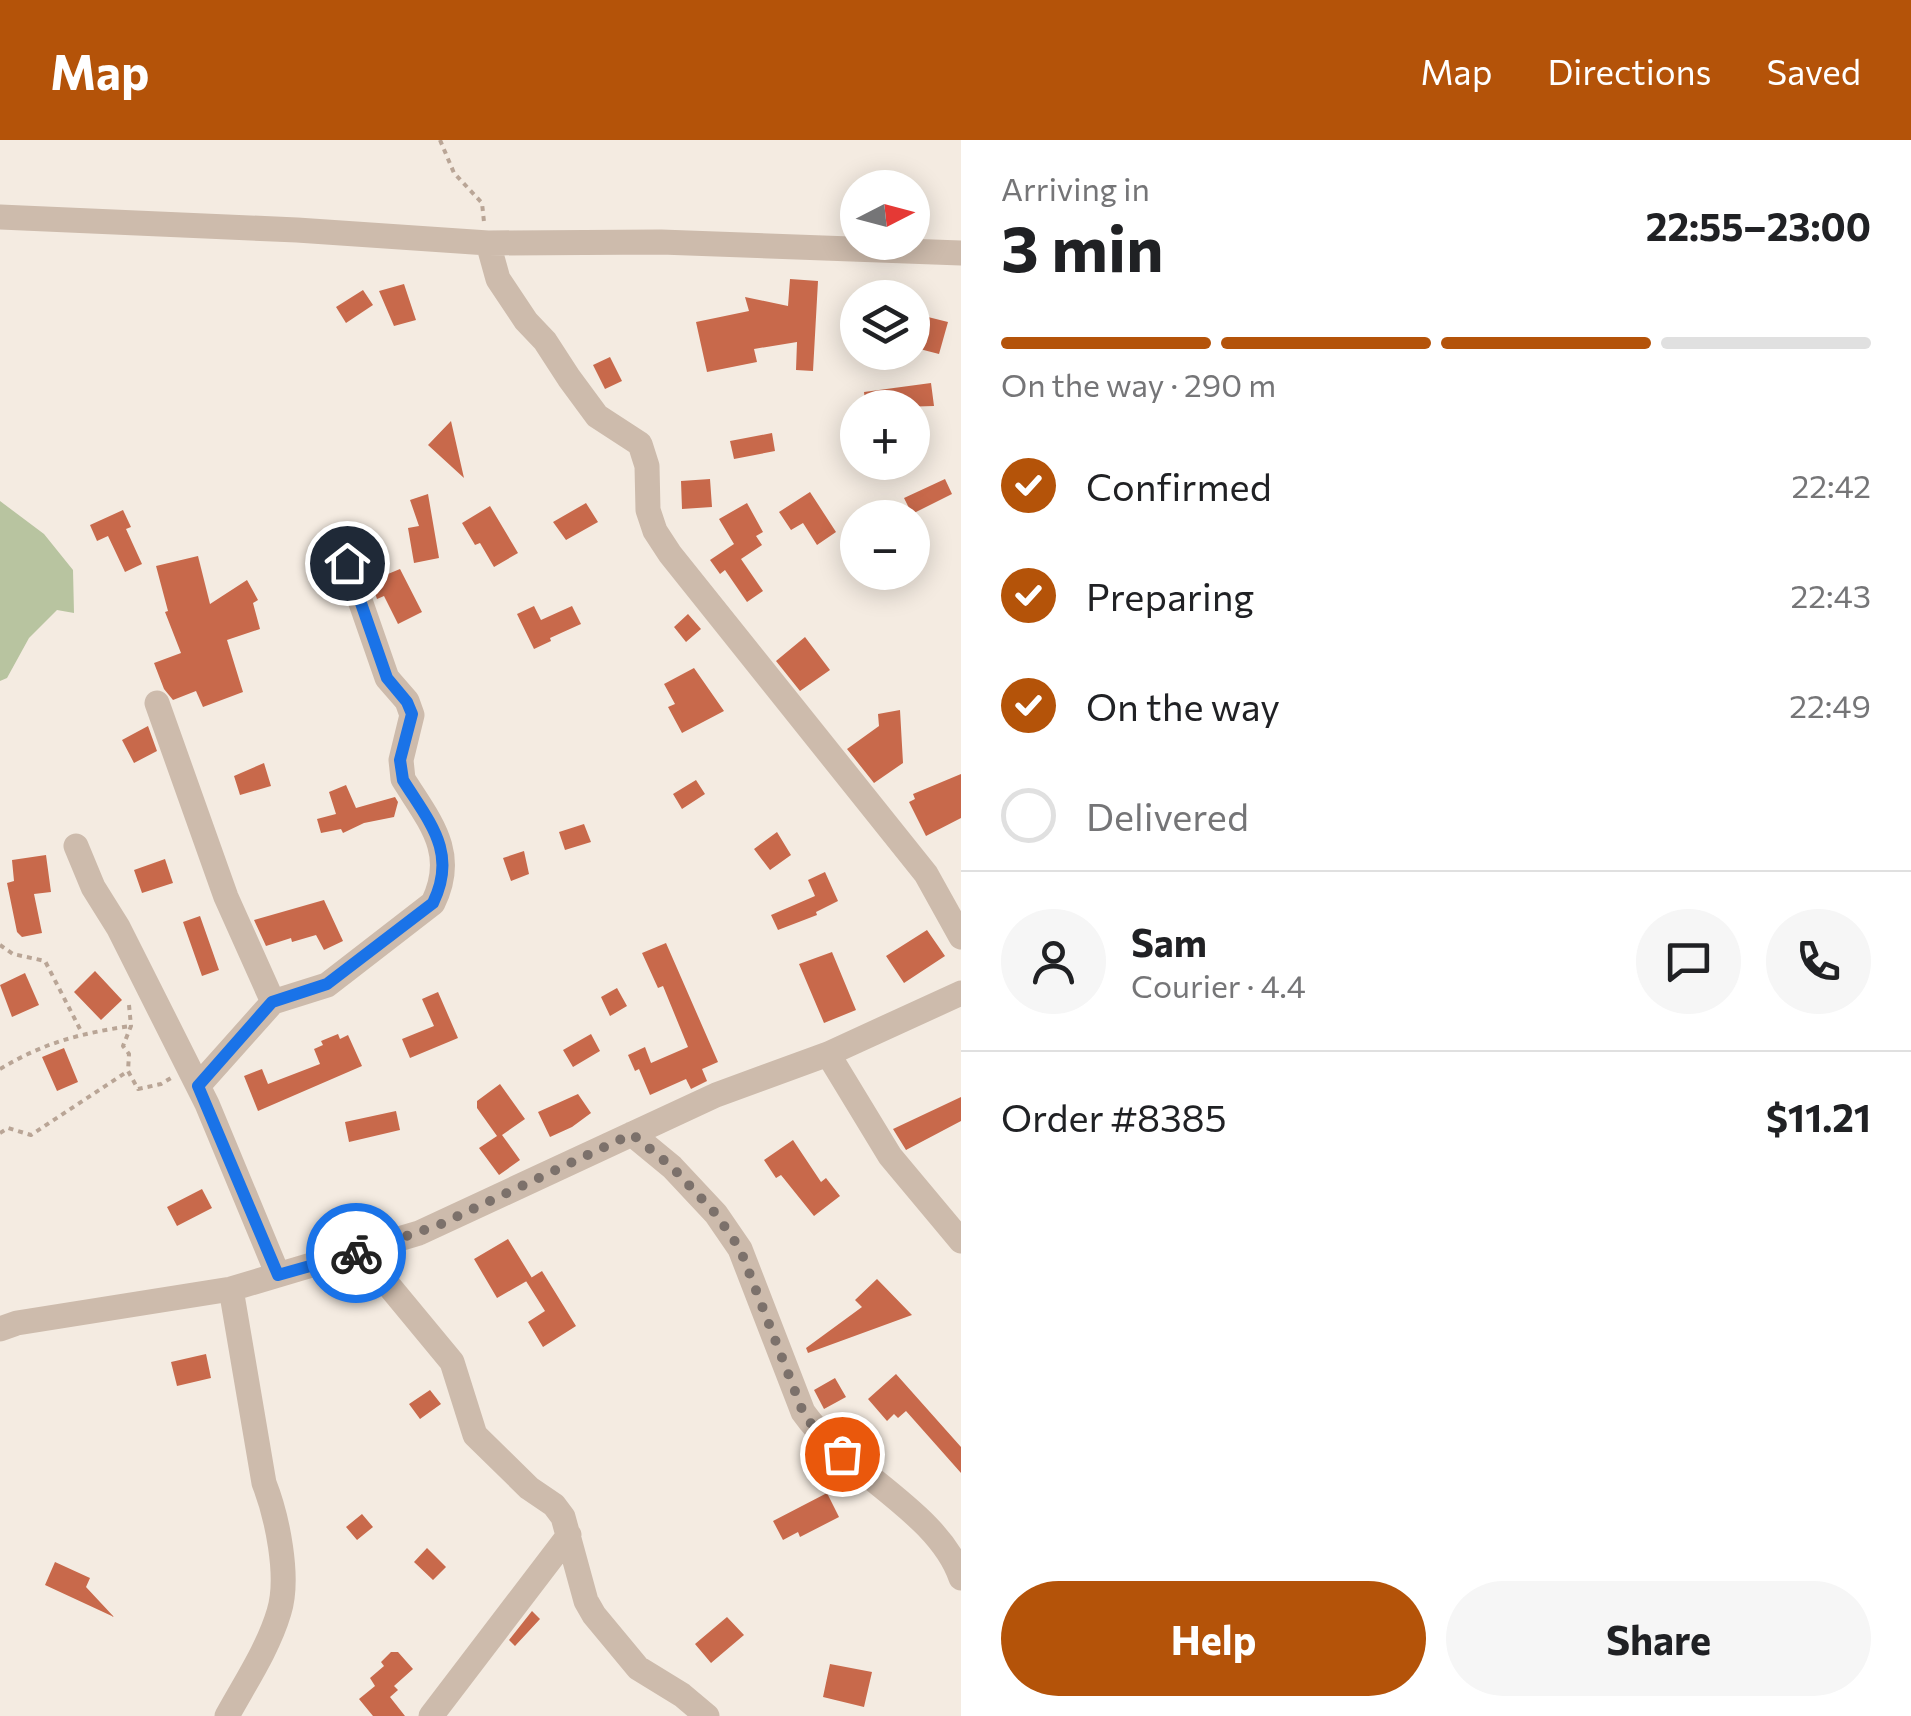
<!DOCTYPE html>
<meta charset="utf-8">
<style>
body{margin:0;font-family:Commissioner,sans-serif;background:#f6f6f6;color:#202124;height:100vh;display:flex;flex-direction:column;font-size:38px;white-space:nowrap}
*{box-sizing:border-box;margin:0}
p{font-size:32px;color:#757577}
.icon{flex:none;width:55px;height:55px;fill:none;stroke:currentColor;stroke-width:2;stroke-linecap:round;stroke-linejoin:round}
.map{position:relative;flex:1;overflow:hidden}
.panel{display:flex;flex-direction:column;background:#fff;width:950px}
.panel>*{flex:none}
.needle{width:65px;rotate:84deg}
.fabs{position:absolute;left:840px;top:30px;display:grid;gap:20px}
.fabs a{display:grid;place-items:center;width:90px;height:90px;border-radius:50%;background:#fff;box-shadow:0 5px 25px #0003;font-size:50px}
.pin{position:absolute;display:grid;place-items:center;width:85px;height:85px;color:#fff;margin:-42px;border:5px solid #fff;border-radius:50%;box-shadow:0 2px 10px #0007}
.courier{position:absolute;display:grid;place-items:center;width:100px;height:100px;margin:-50px;border:8px solid #1a73e8;border-radius:50%;background:#fff;color:#222;box-shadow:0 2px 12px #0007}
.overview em{font-style:normal;font-weight:700}
.overview div{display:flex;flex-direction:column-reverse}
.overview{display:flex;align-items:center;justify-content:space-between;height:170px;padding:0 40px}
h1{font-size:65px;font-weight:700;line-height:75px}
.bar{display:grid;grid-template-columns:repeat(4,1fr);gap:15px 10px;align-content:center;height:120px;padding:0 40px}
.bar i{height:12px;border-radius:8px;background:#e0e0e0}
.bar .selected{background:#b45309}
.bar p{grid-column:span 4}
.line{display:flex;align-items:center;gap:25px;padding:0 40px;border-top:2px solid #e0e0e0}
.line div{flex:1}
.round{display:grid;place-items:center;flex:none;width:105px;height:105px;border-radius:52px;background:#f6f6f6}
ol{padding:0 40px;list-style:none}
li{display:flex;align-items:center;gap:30px;height:110px}
li p{margin-inline-start:auto}
li .icon{padding:10px;border-radius:50%;background:#b45309;color:#fff;stroke-width:4}
li:last-child{color:#757577}
li i{width:55px;height:55px;border:5px solid #e0e0e0;border-radius:50%}
.cta{display:flex;gap:20px;margin-top:auto;padding:20px 40px}
.cta a{flex:1;height:115px;border-radius:60px;background:#b45309;color:#fff;font-size:40px;font-weight:700;line-height:115px;text-align:center}
.cta a+a{background:#f6f6f6;color:#202124}
header{display:flex;align-items:center;gap:60px;box-sizing:border-box;height:140px;padding:0 50px;background:#b45309;color:#fff}
header strong{font-size:48px}
nav{display:flex;gap:55px;margin-inline-start:auto;font-size:35px}
main{display:flex;flex:1;min-height:0}
.map>svg:first-child{display:block}
.green{fill:#b8c4a0}
.building{fill:#c8694b}
.lines{fill:none;stroke-linecap:round;stroke-linejoin:round}
.path{stroke:#b9a596;stroke-width:4;stroke-dasharray:5 5;stroke-linecap:butt}
.street{stroke:#cdbbac;stroke-width:25}
.done{stroke:#7c716b;stroke-width:10;stroke-dasharray:0 18}
.route{stroke:#1a73e8;stroke-width:12}
</style>
<header>
<strong>Map</strong>
<nav><a>Map</a><a>Directions</a><a>Saved</a></nav>
</header>
<main>
<div class="map">
<svg width="961" height="1576" viewBox="0 0 961 1576">
<rect width="100%" height="100%" fill="#f4ebe1"/>
<!-- green -->
<path class="green" d="M 0,361 L 44,394 L 73,430 L 74,473 L 57,470 L 29,498 L 7,538 L 0,541 Z"/>
<!-- building -->
<path class="building" d="M 790,139 L 818,141 L 813,231 L 796,230 L 797,202 L 754,209 L 757,222 L 707,232 L 696,182 L 749,171 L 745,157 L 788,166 Z
M 404,144 L 416,180 L 394,186 L 379,151 Z
M 363,150 L 373,165 L 346,183 L 336,167 Z
M 912,173 L 948,182 L 939,214 L 912,207 Z
M 610,217 L 622,241 L 605,249 L 593,225 Z
M 931,243 L 934,266 L 866,268 L 864,252 Z
M 451,281 L 464,338 L 428,305 Z
M 772,293 L 775,311 L 734,319 L 730,301 Z
M 710,339 L 712,367 L 682,369 L 681,341 Z
M 945,339 L 952,354 L 912,374 L 904,358 Z
M 810,352 L 836,392 L 817,405 L 803,383 L 791,390 L 779,372 Z
M 428,354 L 439,418 L 414,423 L 408,388 L 419,386 L 410,360 Z
M 586,363 L 598,382 L 566,400 L 553,382 Z
M 747,363 L 763,392 L 756,396 L 762,405 L 741,419 L 763,451 L 747,462 L 725,430 L 720,434 L 710,420 L 734,404 L 719,379 Z
M 490,366 L 518,413 L 494,427 L 480,403 L 475,405 L 462,383 Z
M 123,370 L 131,387 L 126,389 L 142,424 L 125,432 L 108,396 L 97,401 L 90,385 Z
M 198,416 L 210,464 L 247,440 L 258,460 L 253,463 L 260,489 L 227,500 L 243,552 L 203,567 L 196,551 L 173,560 L 164,549 L 154,523 L 181,513 L 165,472 L 168,471 L 156,426 Z
M 400,429 L 422,472 L 398,484 L 384,456 L 377,459 L 371,441 Z
M 534,466 L 541,480 L 572,466 L 581,484 L 550,498 L 551,501 L 534,509 L 517,474 Z
M 688,474 L 701,489 L 686,502 L 674,487 Z
M 805,497 L 830,530 L 800,551 L 776,521 Z
M 694,528 L 724,571 L 682,593 L 668,567 L 675,564 L 664,544 Z
M 900,570 L 903,623 L 874,643 L 847,609 L 879,586 L 878,574 Z
M 148,586 L 157,611 L 134,623 L 122,600 Z
M 264,623 L 271,646 L 240,655 L 234,636 Z
M 961,634 L 961,678 L 926,696 L 909,662 L 915,659 L 913,654 Z
M 696,640 L 705,654 L 682,669 L 673,654 Z
M 346,645 L 356,668 L 395,657 L 398,662 L 394,677 L 364,683 L 343,693 L 341,689 L 321,693 L 317,679 L 336,674 L 329,652 Z
M 584,684 L 591,702 L 565,710 L 559,692 Z
M 777,692 L 791,715 L 770,730 L 754,709 Z
M 524,711 L 529,734 L 511,741 L 503,718 Z
M 46,715 L 51,752 L 34,754 L 42,793 L 22,797 L 17,792 L 7,743 L 14,741 L 12,720 Z
M 165,719 L 173,743 L 142,753 L 134,730 Z
M 825,732 L 838,761 L 816,772 L 817,775 L 778,790 L 771,775 L 815,756 L 808,740 Z
M 324,760 L 343,801 L 324,810 L 316,795 L 292,802 L 291,798 L 266,806 L 254,780 Z
M 200,776 L 219,830 L 202,836 L 183,782 Z
M 927,790 L 945,816 L 904,843 L 886,816 Z
M 666,803 L 718,922 L 702,929 L 707,941 L 691,949 L 686,939 L 650,955 L 639,929 L 635,931 L 628,915 L 645,907 L 651,923 L 688,907 L 663,846 L 658,848 L 642,813 Z
M 832,812 L 856,870 L 824,883 L 799,824 Z
M 95,831 L 122,860 L 101,880 L 74,852 Z
M 25,833 L 39,865 L 12,877 L 0,845 Z
M 617,848 L 627,866 L 610,876 L 601,857 Z
M 438,852 L 458,898 L 410,918 L 402,899 L 434,886 L 422,859 Z
M 338,894 L 340,899 L 348,895 L 362,926 L 258,971 L 244,936 L 262,929 L 268,944 L 320,924 L 314,909 L 323,905 L 321,901 Z
M 591,894 L 600,911 L 573,927 L 563,910 Z
M 64,908 L 78,942 L 57,951 L 42,917 Z
M 500,944 L 525,979 L 502,995 L 520,1020 L 499,1035 L 479,1008 L 497,996 L 477,968 L 477,961 Z
M 578,954 L 591,973 L 572,987 L 550,997 L 538,972 Z
M 961,957 L 961,981 L 906,1010 L 893,989 Z
M 396,971 L 400,990 L 349,1002 L 345,982 Z
M 793,1000 L 821,1042 L 826,1038 L 840,1056 L 814,1076 L 781,1035 L 776,1038 L 764,1020 Z
M 202,1049 L 212,1068 L 177,1086 L 167,1067 Z
M 508,1099 L 532,1138 L 497,1158 L 474,1119 Z
M 542,1131 L 576,1186 L 543,1207 L 528,1182 L 545,1171 L 526,1141 Z
M 877,1139 L 912,1175 L 808,1213 L 806,1208 L 862,1167 L 855,1160 Z
M 206,1214 L 211,1238 L 177,1246 L 171,1222 Z
M 896,1234 L 961,1307 L 961,1333 L 906,1271 L 898,1278 L 894,1274 L 887,1281 L 868,1259 Z
M 835,1238 L 846,1257 L 824,1269 L 814,1250 Z
M 430,1250 L 441,1264 L 420,1279 L 409,1264 Z
M 827,1353 L 839,1377 L 800,1397 L 798,1392 L 783,1400 L 773,1381 Z
M 362,1374 L 373,1387 L 357,1400 L 346,1387 Z
M 427,1408 L 446,1427 L 433,1440 L 414,1422 Z
M 55,1422 L 90,1438 L 86,1447 L 114,1477 L 45,1445 Z
M 532,1471 L 540,1479 L 515,1506 L 509,1500 Z
M 727,1477 L 744,1495 L 711,1523 L 695,1504 Z
M 391,1512 L 398,1512 L 413,1529 L 394,1546 L 398,1550 L 390,1557 L 405,1576 L 373,1576 L 359,1559 L 375,1546 L 370,1538 L 384,1526 L 381,1522 Z
M 830,1524 L 872,1532 L 864,1567 L 823,1557 Z"/>
<g class="lines">
<!-- path -->
<path class="path" d="M 440,0 L 454,33 L 482,63 L 484,82
M 0,805 L 13,814 L 45,821 L 82,893
M 129,865 L 131,886 L 123,906 L 129,914 L 128,931 L 138,949 L 161,944 L 171,938
M 0,929 C 43,903 81,893 131,886
M 0,993 L 8,988 L 31,995 L 128,931"/>
<!-- street -->
<path class="street" d="M 0,77 L 297,90 L 488,103 L 661,102 L 961,113
M 488,103 L 498,139 L 526,181 L 545,201 L 569,238 L 597,276 L 640,304 L 647,326 L 648,370 L 655,391 L 670,414 L 926,734 L 961,797
M 157,563 L 226,757 L 273,862
M 76,706 L 93,747 L 118,787 L 207,964 L 278,1135
M 828,914 L 890,1016 L 961,1101
M 198,946 L 273,862 L 327,845 L 433,763 C 458,712 429,681 403,639 L 401,620 L 412,575 L 407,561 L 387,538 L 347,423
M 632,994 L 672,1027 L 716,1074 L 740,1109 L 803,1272 C 846,1333 938,1371 961,1438
M 361,1112 L 452,1222 L 475,1295 L 529,1348 L 554,1365 L 563,1377 L 586,1461 L 594,1475 L 638,1528 L 682,1555 L 707,1576
M 0,1189 L 17,1183 L 231,1149 L 419,1093 L 716,955 L 828,914 L 961,853
M 227,1576 C 245,1543 268,1509 279,1472 C 290,1437 277,1376 264,1343 L 231,1149
M 431,1576 L 569,1395"/>
</g>
<g class="lines">
<!-- done -->
<path class="done" d="M 356,1113 L 439,1085 L 632,994 L 672,1027 L 716,1074 L 740,1109 L 803,1272 L 819,1295 L 842,1314"/>
<!-- route -->
<path class="route" d="M 347,423 L 387,538 L 407,562 L 412,574 L 400,620 L 403,640 C 429,682 458,712 433,763 L 327,844 L 272,862 L 198,946 L 278,1135 L 356,1113"/>
</g>
</svg>
<div class="fabs">
<a><svg class="needle" viewBox="-14 -14 28 28"><path d="M0-13l5 13h-10z" fill="#e53935"/><path d="M0 13l5-13h-10z" fill="#757577"/></svg></a>
<a><svg class="icon" aria-label="layers" viewBox="0 0 24 24"><path d="M12 4l9 5-9 5-9-5zM3 14l9 5 9-5"/></svg></a>
<a>+</a>
<a>−</a>
</div>
<div class="pin" style="left:842px;top:1314px;background:#ea580c"><svg class="icon" aria-label="bag" viewBox="0 0 24 24"><path d="M5 8h14l-1 12H6zM9 8a3 3 0 0 1 6 0"/></svg></div>
<div class="pin" style="left:347px;top:423px;background:#1f2937"><svg class="icon" aria-label="home" viewBox="0 0 24 24"><path d="M3 11l9-7 9 7M6 9v11h12V9"/></svg></div>
<div class="courier" style="left:356px;top:1113px"><svg class="icon" aria-label="bike" viewBox="0 0 24 24"><circle cx="6" cy="16" r="4"/><circle cx="18" cy="16" r="4"/><path d="M6 16l4-8h5l3 8M10 8l3 8H6M13 5h3"/></svg></div>
</div>
<section class="panel">
<div class="overview"><div><h1>3 min</h1><p>Arriving in</p></div><em>22:55–23:00</em></div>
<div class="bar"><i class="selected"></i><i class="selected"></i><i class="selected"></i><i></i><p>On the way · 290 m</p></div>
<ol>
<li><svg class="icon" aria-label="check" viewBox="0 0 24 24"><path d="M5 12l5 5 9-10"/></svg>Confirmed<p>22:42</p></li>
<li><svg class="icon" aria-label="check" viewBox="0 0 24 24"><path d="M5 12l5 5 9-10"/></svg>Preparing<p>22:43</p></li>
<li><svg class="icon" aria-label="check" viewBox="0 0 24 24"><path d="M5 12l5 5 9-10"/></svg>On the way<p>22:49</p></li>
<li><i></i>Delivered</li>
</ol>
<div class="line" style="height:180px"><a class="round"><svg class="icon" aria-label="person" viewBox="0 0 24 24"><circle cx="12" cy="8" r="4"/><path d="M4 21q1-7 8-7t8 7"/></svg></a><div><b>Sam</b><p>Courier · 4.4</p></div><a class="round"><svg class="icon" aria-label="chat" viewBox="0 0 24 24"><path d="M4 5h16v11H9l-5 4z"/></svg></a><a class="round"><svg class="icon" aria-label="phone" viewBox="0 0 24 24"><path d="M5 4h4l2 5-3 2q2 4 5 5l2-3 5 2v4C11 20 4 13 5 4z"/></svg></a></div>
<div class="line" style="height:130px"><div>Order #8385</div><b>$11.21</b></div>
<div class="cta"><a>Help</a><a>Share</a></div>
</section>
</main>
